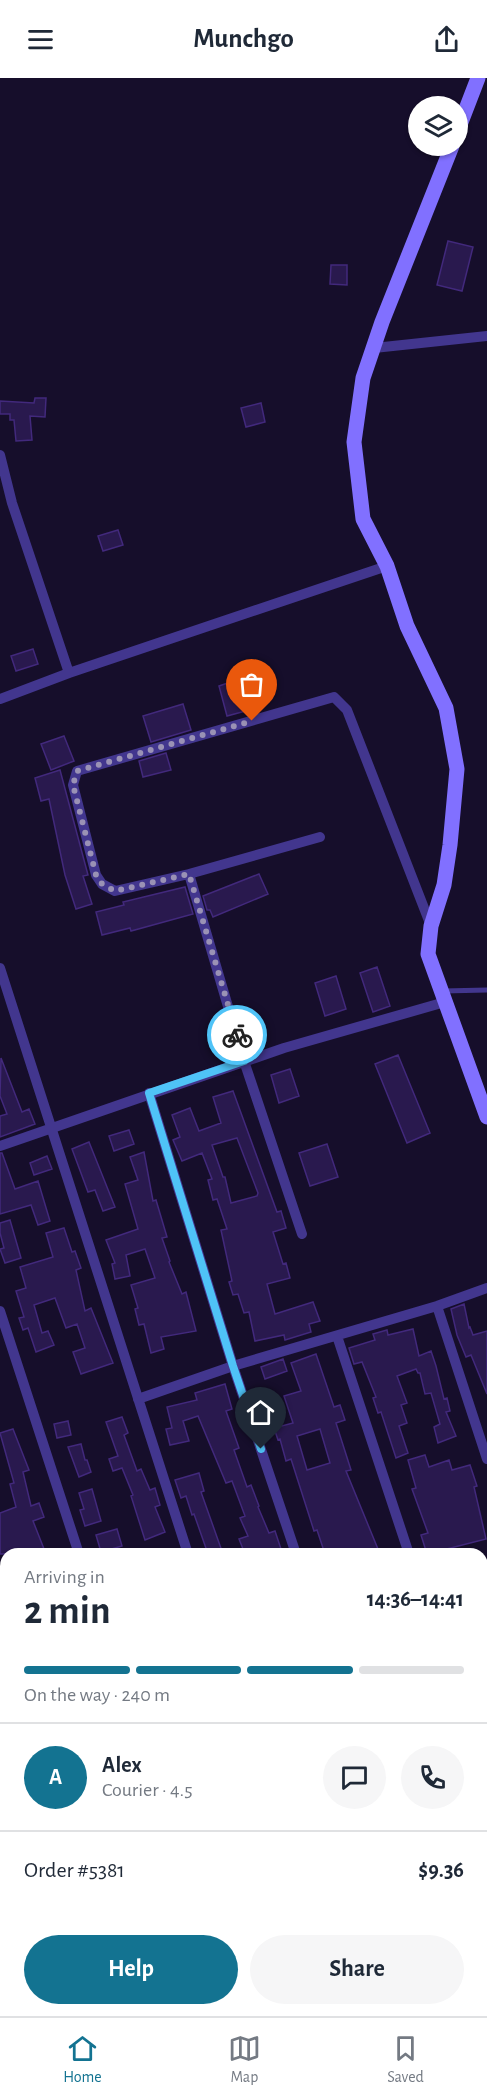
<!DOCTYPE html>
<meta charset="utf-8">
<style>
body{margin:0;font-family:"Alegreya Sans",sans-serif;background:#f6f6f7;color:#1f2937;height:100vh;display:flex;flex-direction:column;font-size:22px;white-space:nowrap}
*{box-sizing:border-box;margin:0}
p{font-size:20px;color:#747a83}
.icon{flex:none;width:33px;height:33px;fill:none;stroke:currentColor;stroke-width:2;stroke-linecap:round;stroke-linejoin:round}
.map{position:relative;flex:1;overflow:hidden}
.side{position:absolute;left:0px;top:1470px;width:488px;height:468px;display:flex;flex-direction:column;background:#fff;border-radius:18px 18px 0 0;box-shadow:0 2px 4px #0004}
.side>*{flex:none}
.controls{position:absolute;left:408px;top:18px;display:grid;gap:12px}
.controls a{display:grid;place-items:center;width:60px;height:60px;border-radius:50%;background:#fff;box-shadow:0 2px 4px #0004;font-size:30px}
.pin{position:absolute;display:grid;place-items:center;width:51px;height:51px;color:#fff;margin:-62px -26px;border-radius:50% 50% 50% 0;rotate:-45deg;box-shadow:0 0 6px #0007}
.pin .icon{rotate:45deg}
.courier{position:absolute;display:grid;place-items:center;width:60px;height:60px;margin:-30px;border:4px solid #4fc3f7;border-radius:50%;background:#fff;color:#222;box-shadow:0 2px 8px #0007}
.head em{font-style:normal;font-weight:700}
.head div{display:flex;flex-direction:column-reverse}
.head{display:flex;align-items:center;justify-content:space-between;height:102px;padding:0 24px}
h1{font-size:39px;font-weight:700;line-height:45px}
.bar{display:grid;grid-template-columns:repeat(4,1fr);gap:9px 6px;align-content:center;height:72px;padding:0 24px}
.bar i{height:8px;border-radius:4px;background:#e0e1e3}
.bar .on{background:#137391}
.bar p{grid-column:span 4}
.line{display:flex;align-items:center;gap:15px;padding:0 24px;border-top:2px solid #e0e1e3}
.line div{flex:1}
.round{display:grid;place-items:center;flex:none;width:63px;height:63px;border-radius:32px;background:#f6f6f7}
.cta{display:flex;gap:12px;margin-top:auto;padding:12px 24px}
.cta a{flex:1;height:69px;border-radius:36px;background:#137391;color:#fff;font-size:24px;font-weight:700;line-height:69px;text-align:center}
.cta a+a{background:#f6f6f7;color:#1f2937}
header{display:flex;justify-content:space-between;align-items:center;height:78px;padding:0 24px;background:#fff;font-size:27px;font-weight:700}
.menu{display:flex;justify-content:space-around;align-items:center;height:84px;border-top:2px solid #e0e1e3;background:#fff;font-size:16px;color:#747a83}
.menu a{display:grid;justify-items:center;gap:3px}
.menu .on{color:#137391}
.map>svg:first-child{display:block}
.building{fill:#29194e;stroke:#42297c;stroke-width:1.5;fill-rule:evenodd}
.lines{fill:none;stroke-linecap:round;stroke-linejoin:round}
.service{stroke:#42368e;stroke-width:5}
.minor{stroke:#42368e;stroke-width:10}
.secondary{stroke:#8170ff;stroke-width:15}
.done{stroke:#9a92b5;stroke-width:6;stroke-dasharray:0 10.8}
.route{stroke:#4fc3f7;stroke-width:8}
</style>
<header><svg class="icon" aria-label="menu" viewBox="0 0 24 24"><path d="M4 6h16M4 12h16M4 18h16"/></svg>Munchgo<svg class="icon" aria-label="share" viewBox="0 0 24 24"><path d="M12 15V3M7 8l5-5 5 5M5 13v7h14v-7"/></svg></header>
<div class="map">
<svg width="487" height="1938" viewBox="0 0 487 1938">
<rect width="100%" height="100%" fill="#160e2b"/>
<!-- building -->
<path class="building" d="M 448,163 L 473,169 L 462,213 L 437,207 Z
M 331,187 L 347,187 L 347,207 L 330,206 Z
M 35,320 L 46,320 L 45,339 L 30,338 L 32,362 L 16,363 L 14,342 L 10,342 L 10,336 L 0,336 L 0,323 L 34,325 Z
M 261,325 L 265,344 L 246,349 L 241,330 Z
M 118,452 L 123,467 L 103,473 L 98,458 Z
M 33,571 L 38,586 L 16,593 L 11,578 Z
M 242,600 L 253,631 L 227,638 L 219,608 Z
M 183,626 L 191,652 L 151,664 L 143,638 Z
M 64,658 L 74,683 L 51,692 L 41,666 Z
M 166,675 L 171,692 L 143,699 L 139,683 Z
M 60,692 L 88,797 L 83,798 L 92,826 L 76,831 L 65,797 L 49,721 L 41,723 L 35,700 Z
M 259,796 L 268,816 L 213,839 L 210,832 L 207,832 L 203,818 Z
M 185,809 L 193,836 L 131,853 L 130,850 L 102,857 L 96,834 L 124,827 L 123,824 Z
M 377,889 L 390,928 L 373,934 L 360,895 Z
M 336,898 L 346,931 L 325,938 L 315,905 Z
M 398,977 L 430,1055 L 407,1065 L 375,986 Z
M 1,980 L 22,1034 L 29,1031 L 35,1046 L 0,1059 L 0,1038 L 7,1036 L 0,1018 Z
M 290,991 L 299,1018 L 279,1025 L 271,997 Z
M 233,1013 L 277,1134 L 281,1133 L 286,1150 L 273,1154 L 283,1186 L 286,1185 L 290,1200 L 267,1206 L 275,1236 L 313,1224 L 320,1243 L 309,1246 L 311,1254 L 285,1262 L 284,1257 L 255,1263 L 249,1234 L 244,1235 L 238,1216 L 233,1217 L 229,1204 L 232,1203 L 221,1152 L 227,1151 L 217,1121 L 213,1122 L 208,1102 L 212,1101 L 202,1075 L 182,1083 L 173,1062 L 180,1059 L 172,1037 L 190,1030 L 199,1053 L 221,1045 L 213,1019 ZM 237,1060 L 258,1115 L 257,1118 L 231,1125 L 225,1099 L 223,1099 L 212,1067 Z
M 129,1052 L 134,1066 L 114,1073 L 109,1058 Z
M 89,1064 L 115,1129 L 103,1133 L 95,1112 L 88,1114 L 72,1071 Z
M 327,1066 L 338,1099 L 310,1108 L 299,1075 Z
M 144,1074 L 153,1123 L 156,1122 L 167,1159 L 162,1160 L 170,1183 L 169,1184 L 182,1216 L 186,1214 L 196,1253 L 161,1259 L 164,1271 L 151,1275 L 144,1246 L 139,1247 L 135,1231 L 138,1230 L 131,1207 L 155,1200 L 145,1171 L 126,1177 L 130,1198 L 115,1201 L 112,1186 L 115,1185 L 106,1162 L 138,1151 L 125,1106 L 138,1102 L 130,1079 Z
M 0,1075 L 2,1075 L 15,1111 L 38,1103 L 50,1143 L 38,1147 L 31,1127 L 0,1136 Z
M 47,1078 L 52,1091 L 34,1097 L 30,1085 Z
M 10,1142 L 21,1180 L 5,1185 L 0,1171 L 4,1170 L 0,1155 L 0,1145 Z
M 64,1150 L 72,1174 L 75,1173 L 81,1190 L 76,1192 L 85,1233 L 91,1230 L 113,1285 L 81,1296 L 73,1274 L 85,1270 L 77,1246 L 66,1250 L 55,1220 L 34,1227 L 42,1255 L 48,1253 L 54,1267 L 36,1274 L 28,1250 L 23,1252 L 19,1240 L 24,1239 L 16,1213 L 26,1210 L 20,1189 L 53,1179 L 46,1155 Z
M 464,1226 L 469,1250 L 470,1249 L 473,1257 L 487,1253 L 487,1316 L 471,1277 L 466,1279 L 457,1257 L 451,1231 Z
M 413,1251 L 419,1278 L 431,1273 L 436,1288 L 444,1321 L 447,1320 L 450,1333 L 446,1334 L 456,1358 L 438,1365 L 434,1349 L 440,1346 L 431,1315 L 425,1316 L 420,1295 L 418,1295 L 416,1291 L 397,1298 L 407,1325 L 401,1327 L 407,1345 L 399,1348 L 408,1375 L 396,1380 L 381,1334 L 378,1335 L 373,1320 L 376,1319 L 362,1284 L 354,1286 L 349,1270 L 375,1262 L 373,1256 L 387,1252 L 388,1257 Z
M 316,1276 L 334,1329 L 340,1327 L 345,1342 L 336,1345 L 351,1392 L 346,1393 L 380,1476 L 325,1476 L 317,1452 L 314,1453 L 291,1381 L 286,1383 L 280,1361 L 278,1362 L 274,1350 L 293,1345 L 284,1318 L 301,1313 L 291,1285 ZM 320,1351 L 330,1385 L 307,1392 L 297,1358 Z
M 283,1281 L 287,1293 L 265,1301 L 261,1289 Z
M 225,1306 L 232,1331 L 226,1333 L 239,1370 L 234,1372 L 247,1409 L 251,1407 L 259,1428 L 258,1429 L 269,1455 L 275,1453 L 281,1471 L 266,1476 L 245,1476 L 239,1461 L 248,1458 L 240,1440 L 245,1438 L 232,1403 L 226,1405 L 198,1338 L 183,1343 L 189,1363 L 170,1367 L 166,1351 L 172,1350 L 167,1329 L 197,1322 L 195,1315 Z
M 122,1339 L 128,1355 L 124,1357 L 137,1393 L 141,1391 L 150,1412 L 155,1410 L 160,1427 L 155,1429 L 165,1454 L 145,1462 L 131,1418 L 133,1417 L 122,1390 L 113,1393 L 109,1381 L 118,1378 L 106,1344 Z
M 68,1343 L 71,1357 L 57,1360 L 54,1346 Z
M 13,1351 L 29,1392 L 23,1394 L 31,1428 L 39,1425 L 44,1439 L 33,1443 L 46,1476 L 0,1476 L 0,1435 L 16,1429 L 10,1406 L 14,1405 L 0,1355 Z
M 81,1366 L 85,1382 L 87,1382 L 91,1394 L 79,1399 L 68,1369 Z
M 425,1377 L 429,1389 L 449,1382 L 452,1392 L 470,1387 L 477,1408 L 474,1409 L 486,1461 L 427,1476 L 421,1457 L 428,1455 L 412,1411 L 416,1410 L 408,1382 Z
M 199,1395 L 204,1413 L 201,1414 L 223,1476 L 208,1476 L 194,1436 L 192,1437 L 186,1418 L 181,1420 L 175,1402 Z
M 92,1411 L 101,1443 L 85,1448 L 80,1432 L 84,1431 L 79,1415 Z
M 117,1451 L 122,1468 L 101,1474 L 96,1457 Z"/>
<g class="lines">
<!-- service -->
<path class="service" d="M 443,913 L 487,912"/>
<!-- minor -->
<path class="minor" d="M 374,270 L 487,258
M 0,377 L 12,425 L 69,595
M 0,621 L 69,595 L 387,488
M 320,759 L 189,796 L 115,813 L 102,806 L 96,797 L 73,707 L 77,693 L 334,619 L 347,632 L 431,848
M 189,796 L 244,983 L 302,1156
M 0,890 L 188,1476
M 149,1015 L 233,1288 L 296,1476
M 0,1068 L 284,970 L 445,924
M 437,1228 L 487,1381
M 0,1233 L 79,1476
M 337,1258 L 409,1476
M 138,1321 L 233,1288 L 437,1228 L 487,1210
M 0,1549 L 6,1568
M 482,1552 L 487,1550
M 482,1693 L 487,1709
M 0,1716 L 6,1714
M 0,1861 L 6,1878
M 25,1932 L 27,1938
M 125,1932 L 127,1938
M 233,1932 L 235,1938
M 341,1932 L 343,1938
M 447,1932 L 449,1938
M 458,1938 L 475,1932"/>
<!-- secondary -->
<path class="secondary" d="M 458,52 L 478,0
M 452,68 L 382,244 L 363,300 L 354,364 L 363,441 L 387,488 L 407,548 L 446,630 L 457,691 L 450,767 L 444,807 L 431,848 L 428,876 L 487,1039"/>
</g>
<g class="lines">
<!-- done -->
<path class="done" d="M 237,957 L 189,796 L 115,813 L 102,806 L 96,797 L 73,707 L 77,693 L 252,643"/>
<!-- route -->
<path class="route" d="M 237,957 L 244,983 L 149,1015 L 233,1288 L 261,1371"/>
</g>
</svg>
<div class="controls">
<a><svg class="icon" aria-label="layers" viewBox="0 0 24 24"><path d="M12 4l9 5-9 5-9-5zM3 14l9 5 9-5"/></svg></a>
</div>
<div class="pin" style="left:252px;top:643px;background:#ea580c"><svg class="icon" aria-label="bag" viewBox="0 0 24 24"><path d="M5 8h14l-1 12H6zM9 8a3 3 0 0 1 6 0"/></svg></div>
<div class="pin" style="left:261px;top:1371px;background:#1f2937"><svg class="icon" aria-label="home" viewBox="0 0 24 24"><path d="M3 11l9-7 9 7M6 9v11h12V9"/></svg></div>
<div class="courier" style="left:237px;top:957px"><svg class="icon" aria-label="bike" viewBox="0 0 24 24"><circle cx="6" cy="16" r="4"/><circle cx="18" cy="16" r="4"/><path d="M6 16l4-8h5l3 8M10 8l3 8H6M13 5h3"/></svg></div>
<section class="side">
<div class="head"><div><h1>2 min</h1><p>Arriving in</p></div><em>14:36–14:41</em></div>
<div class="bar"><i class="on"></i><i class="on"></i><i class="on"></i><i></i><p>On the way · 240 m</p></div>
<div class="line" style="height:108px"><b class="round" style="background:#137391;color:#fff">A</b><div><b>Alex</b><p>Courier · 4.5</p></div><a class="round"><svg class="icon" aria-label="chat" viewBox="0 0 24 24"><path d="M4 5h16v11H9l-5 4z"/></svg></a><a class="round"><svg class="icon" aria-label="phone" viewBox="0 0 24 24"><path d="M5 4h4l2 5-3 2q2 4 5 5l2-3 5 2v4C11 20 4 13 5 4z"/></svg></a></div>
<div class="line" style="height:78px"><div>Order #5381</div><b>$9.36</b></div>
<div class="cta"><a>Help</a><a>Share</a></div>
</section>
</div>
<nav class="menu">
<a class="on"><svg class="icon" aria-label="home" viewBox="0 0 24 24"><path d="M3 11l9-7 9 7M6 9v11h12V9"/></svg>Home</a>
<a><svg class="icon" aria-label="map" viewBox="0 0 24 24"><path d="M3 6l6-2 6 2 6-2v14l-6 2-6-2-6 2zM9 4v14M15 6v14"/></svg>Map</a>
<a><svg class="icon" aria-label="saved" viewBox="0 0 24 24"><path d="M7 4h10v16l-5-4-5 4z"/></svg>Saved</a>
</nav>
